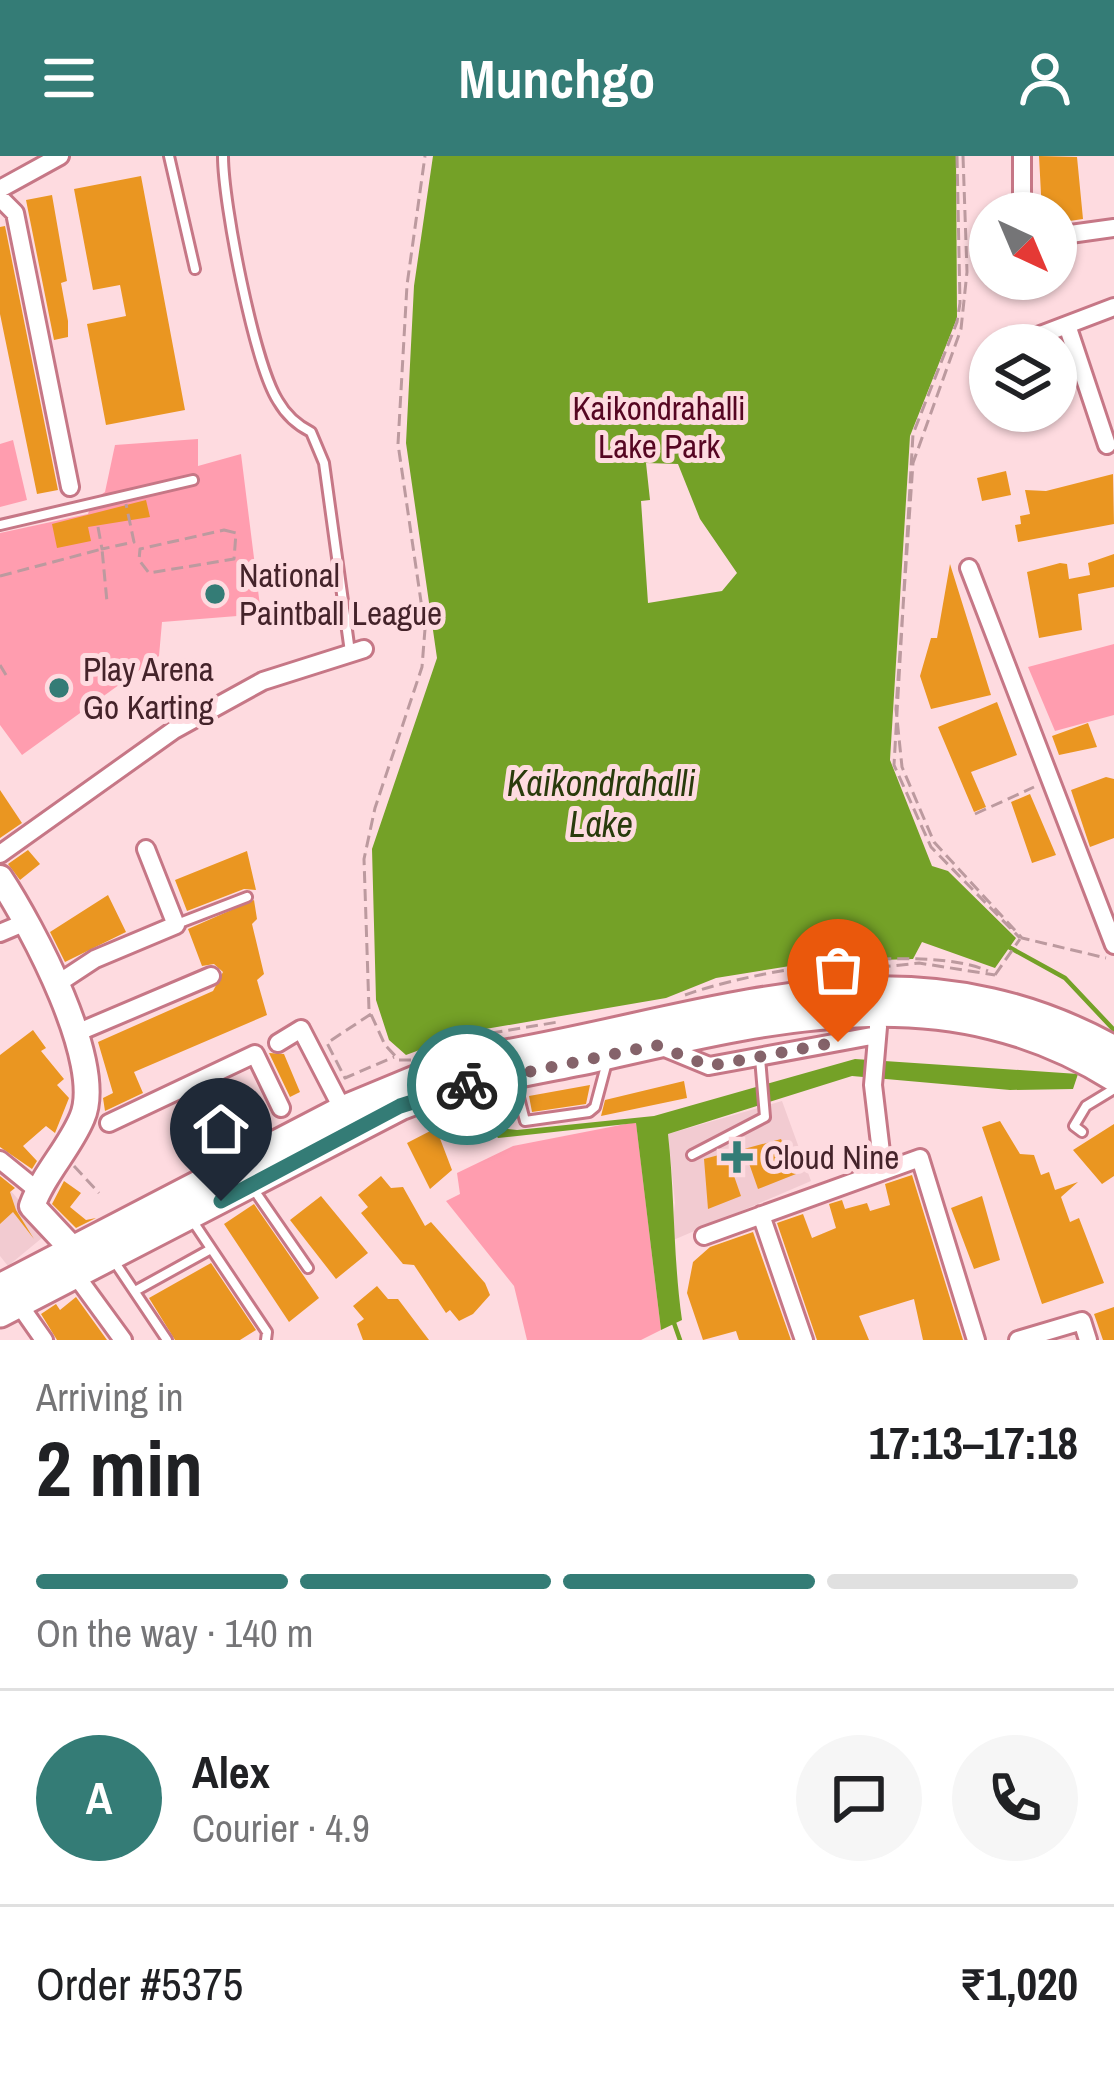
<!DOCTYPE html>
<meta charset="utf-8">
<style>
body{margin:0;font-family:"Archivo Narrow",sans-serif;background:#f6f6f6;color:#202124;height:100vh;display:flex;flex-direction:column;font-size:45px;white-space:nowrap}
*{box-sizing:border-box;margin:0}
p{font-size:39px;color:#757577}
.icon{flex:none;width:66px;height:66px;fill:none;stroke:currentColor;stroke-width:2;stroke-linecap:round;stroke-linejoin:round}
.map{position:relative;height:1184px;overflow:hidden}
.side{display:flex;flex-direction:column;background:#fff;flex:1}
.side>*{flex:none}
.needle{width:78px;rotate:136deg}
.tools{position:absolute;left:969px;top:36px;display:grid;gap:24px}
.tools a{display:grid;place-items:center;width:108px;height:108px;border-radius:50%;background:#fff;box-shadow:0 3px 9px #0004;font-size:60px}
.pin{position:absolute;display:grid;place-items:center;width:102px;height:102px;color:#fff;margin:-123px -51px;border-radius:50% 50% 50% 0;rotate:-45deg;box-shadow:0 0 12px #0007}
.pin .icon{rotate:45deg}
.courier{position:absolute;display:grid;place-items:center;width:120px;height:120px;margin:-60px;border:9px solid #347c76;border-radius:50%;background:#fff;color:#222;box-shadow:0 3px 15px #0007}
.summary em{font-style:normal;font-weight:800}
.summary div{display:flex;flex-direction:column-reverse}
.summary{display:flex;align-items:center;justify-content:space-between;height:204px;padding:0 36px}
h1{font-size:78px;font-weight:800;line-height:90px}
.bar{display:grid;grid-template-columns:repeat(4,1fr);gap:18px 12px;align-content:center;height:144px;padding:0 36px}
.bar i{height:15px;border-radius:9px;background:#e0e0e0}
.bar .on{background:#347c76}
.bar p{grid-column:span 4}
.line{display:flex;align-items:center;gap:30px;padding:0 36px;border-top:3px solid #e0e0e0}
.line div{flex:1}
.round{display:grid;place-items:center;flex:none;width:126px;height:126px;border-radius:63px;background:#f6f6f6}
header{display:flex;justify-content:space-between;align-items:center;height:156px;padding:0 36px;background:#347c76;color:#fff;font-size:54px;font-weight:800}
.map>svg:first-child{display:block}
.built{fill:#f2cbd1}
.green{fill:#ff9daf}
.water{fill:#74a127;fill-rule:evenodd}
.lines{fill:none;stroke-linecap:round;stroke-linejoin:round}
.stream{stroke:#74a127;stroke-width:4.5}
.building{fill:#ea9621}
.service-casing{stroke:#c67786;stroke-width:14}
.minor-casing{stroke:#c67786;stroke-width:22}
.secondary-casing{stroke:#c67786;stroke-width:30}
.primary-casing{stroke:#c67786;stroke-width:33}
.path{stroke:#bc9a9f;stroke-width:3;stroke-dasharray:12 6;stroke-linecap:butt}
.service{stroke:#fff;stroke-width:8}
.minor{stroke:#fff;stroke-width:16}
.secondary{stroke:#fff;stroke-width:24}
.primary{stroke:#fff;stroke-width:27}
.done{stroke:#85636a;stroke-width:12;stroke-dasharray:0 21.6}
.route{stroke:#347c76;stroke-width:15}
.poi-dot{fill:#347c76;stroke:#fedbe0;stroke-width:4.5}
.labels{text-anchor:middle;stroke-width:10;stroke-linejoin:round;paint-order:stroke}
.park-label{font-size:33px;fill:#560622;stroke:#fedbe0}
.poi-label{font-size:33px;fill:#44232a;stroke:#fedbe0;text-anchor:start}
.water-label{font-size:36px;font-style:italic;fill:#293b0c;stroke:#fedbe0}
</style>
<header><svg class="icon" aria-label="menu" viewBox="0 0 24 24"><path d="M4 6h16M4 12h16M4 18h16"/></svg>Munchgo<svg class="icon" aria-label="person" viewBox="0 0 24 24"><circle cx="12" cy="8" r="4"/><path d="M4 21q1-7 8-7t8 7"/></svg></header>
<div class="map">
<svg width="1114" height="1184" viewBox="0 0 1114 1184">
<rect width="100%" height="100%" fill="#fedbe0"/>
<!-- built -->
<path class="built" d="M 782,945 L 811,1025 L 671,1085 L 675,1047 L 668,978 Z
M 10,1034 L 48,1077 L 8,1110 L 0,1100 L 0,1042 Z"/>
<!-- green -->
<path class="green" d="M 198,283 L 198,310 L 241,298 L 261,458 L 162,466 L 159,500 L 22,599 L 0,569 L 0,377 L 88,358 L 92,345 L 105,336 L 115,289 Z
M 13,284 L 27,344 L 0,351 L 0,288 Z
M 1114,488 L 1114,559 L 1055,575 L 1028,511 Z
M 636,966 L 661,1174 L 641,1184 L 527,1184 L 514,1130 L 446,1045 L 460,1038 L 457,1017 L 513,990 Z"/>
<!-- water -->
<path class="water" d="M 433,0 L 956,0 L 957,162 L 910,280 L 890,604 L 932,710 L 948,715 L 1016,782 L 995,812 L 922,786 L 913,803 L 815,806 L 716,822 L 666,842 L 468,876 L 406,899 L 389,884 L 376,844 L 372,693 L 437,502 L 406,287 L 414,130 ZM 646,307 L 678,308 L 700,363 L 737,417 L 722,435 L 648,447 L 641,345 L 650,344 Z
M 855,903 L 1078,918 L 1073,933 L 1010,934 L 852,920 L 668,978 C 675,1041 673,1101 682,1164 L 661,1174 L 636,967 L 498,982 L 480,961 L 491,960 L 500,972 L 517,974 L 654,960 Z"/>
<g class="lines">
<!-- stream -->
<path class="stream" d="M 1007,790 L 1065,822 L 1114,874
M 674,1167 L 680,1184"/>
</g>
<!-- building -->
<path class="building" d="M 1039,0 L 1077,1 L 1083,63 L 1056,67 L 1056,57 L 1042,57 Z
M 141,20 L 185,254 L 106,269 L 87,168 L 126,160 L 120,129 L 93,134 L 74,33 Z
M 52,39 L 67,125 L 61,127 L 68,165 L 68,181 L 54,184 L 26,44 Z
M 5,70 L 58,334 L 37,338 L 0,158 L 0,71 Z
M 1006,315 L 1011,339 L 982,345 L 977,322 Z
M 1113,318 L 1114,368 L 1018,386 L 1015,369 L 1021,368 L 1020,360 L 1030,358 L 1025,334 L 1046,335 Z
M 146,344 L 150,361 L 88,371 L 91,385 L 57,392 L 52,368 Z
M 1114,398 L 1114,431 L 1078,438 L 1082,474 L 1039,482 L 1027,416 L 1060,407 L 1067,408 L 1069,423 L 1090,419 L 1088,407 Z
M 950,408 L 991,539 L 931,553 L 920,520 L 931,482 L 937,482 Z
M 997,546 L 1017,599 L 971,616 L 986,651 L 974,656 L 938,571 Z
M 1088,567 L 1097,591 L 1059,599 L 1052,580 Z
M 1106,621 L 1114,623 L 1114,682 L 1090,691 L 1071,634 Z
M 0,634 L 22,667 L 0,682 Z
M 1030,638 L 1056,699 L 1032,707 L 1011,646 Z
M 28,694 L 40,708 L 20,724 L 8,708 Z
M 247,695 L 256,734 L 244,733 L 187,755 L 175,724 Z
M 108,739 L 126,776 L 65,806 L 50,776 Z
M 254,744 L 257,763 L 252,768 L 264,818 L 257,824 L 267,859 L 134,916 L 143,937 L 105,955 L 103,942 L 113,937 L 98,886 L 213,835 L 223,816 L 214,808 L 202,810 L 188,773 Z
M 33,874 L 46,892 L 41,895 L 64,923 L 57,929 L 69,942 L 55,977 L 46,970 L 23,990 L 37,1005 L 32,1013 L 0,991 L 0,899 Z
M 269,897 L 284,898 L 300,936 L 290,941 Z
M 684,925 L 687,942 L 601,960 L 605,944 Z
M 590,929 L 586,948 L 532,956 L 529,940 Z
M 1000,965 L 1020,998 L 1034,999 L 1041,1019 L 1049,1016 L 1055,1034 L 1078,1026 L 1061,1041 L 1070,1066 L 1079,1062 L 1104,1127 L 1042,1148 L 982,971 Z
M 1114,968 L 1114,1020 L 1102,1028 L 1073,994 Z
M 436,972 L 452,1014 L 430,1033 L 407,987 Z
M 781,983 L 796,1018 L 758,1033 L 744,993 Z
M 726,997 L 741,1040 L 708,1053 L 704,1003 Z
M 912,1019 L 963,1184 L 923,1184 L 914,1143 L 859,1160 L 869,1184 L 817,1184 L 777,1067 L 803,1058 L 812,1082 L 836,1072 L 829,1048 L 842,1044 L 845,1053 L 867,1047 L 870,1055 L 890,1049 L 885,1028 Z
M 0,1020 L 15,1032 L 10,1036 L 16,1054 L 34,1083 L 13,1056 L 0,1068 Z
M 381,1020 L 391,1032 L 403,1031 L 425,1070 L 431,1066 L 485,1127 L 490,1139 L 473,1158 L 459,1165 L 450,1154 L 446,1157 L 414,1109 L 403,1108 L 361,1057 L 368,1051 L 358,1039 Z
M 64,1025 L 81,1037 L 70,1051 L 86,1064 L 96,1062 L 76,1072 L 52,1048 Z
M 321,1040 L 368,1097 L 336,1123 L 290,1064 Z
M 982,1040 L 1000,1104 L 974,1113 L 951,1052 Z
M 254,1048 L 319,1142 L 289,1166 L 224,1068 Z
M 753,1076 L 791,1184 L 739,1184 L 736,1175 L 703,1184 L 687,1137 L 693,1106 L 710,1091 Z
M 211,1107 L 256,1174 L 240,1184 L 175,1184 L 149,1142 Z
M 377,1130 L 388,1143 L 398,1143 L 429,1184 L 363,1184 L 357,1168 L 364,1163 L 353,1150 Z
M 76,1141 L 107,1184 L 57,1184 L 41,1158 L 56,1148 L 60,1154 Z
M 1114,1151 L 1114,1184 L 1103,1184 L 1094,1158 Z"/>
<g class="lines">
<defs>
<path id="service" d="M 169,0 L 195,113
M 223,0 C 223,47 254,207 278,245 C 286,259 297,269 311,276 L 324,307 L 350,496
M 0,369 L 193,324
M 177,768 L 247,741
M 514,922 L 525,965 L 589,956 L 595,951 L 607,906
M 1082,976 L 1074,970 L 1086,950 L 1114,933
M 692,999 L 765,961 L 760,902
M 252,1031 L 308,1112
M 192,1064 L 267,1176 L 266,1184
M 114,1105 L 167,1184
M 135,1135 L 211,1093"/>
<path id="minor" d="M 1022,0 L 1022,57
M 0,33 L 60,0
M 0,42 L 15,57 L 70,331
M 1056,80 L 1114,72
M 1067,169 L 1107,289
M 1014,189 L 1114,151
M 989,198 L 990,198
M 969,412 L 1114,789
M 0,698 L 174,574 L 263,525 L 364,493
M 0,777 L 26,766
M 54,830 L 95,803 L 176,769 L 146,693
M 878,871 L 873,929 L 883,1013
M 74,878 L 211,820
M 278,887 L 301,873 L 343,954
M 658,889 L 709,910 L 877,879
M 196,926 L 239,1009
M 109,967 L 255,898 L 281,952
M 0,1004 L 37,1034
M 761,1059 L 804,1184
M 704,1080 L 920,1002 L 976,1184
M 77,1121 L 123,1184
M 18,1147 L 44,1184
M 1018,1184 L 1082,1165 L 1088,1184"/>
<path id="secondary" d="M 0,722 C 31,769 106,908 82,962 C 69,993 44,1017 32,1050 L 76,1097"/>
<path id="primary" d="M 0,1132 L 343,954 L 442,913 L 489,901 C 708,865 901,776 1114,894
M 0,1157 L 400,950 C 462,925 529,916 594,902 C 774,861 946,816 1114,921"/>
</defs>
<!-- service casing -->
<use href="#service" class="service-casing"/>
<!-- minor casing -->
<use href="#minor" class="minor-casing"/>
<!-- secondary casing -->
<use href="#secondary" class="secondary-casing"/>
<!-- primary casing -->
<use href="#primary" class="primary-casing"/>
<!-- path -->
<path class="path" d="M 957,0 L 960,147 L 957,166 L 913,278 L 894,609 L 931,691 L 1020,782
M 963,0 L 967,116 L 961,173 L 913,307 L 896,553 L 902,611 L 934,686 L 1022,782 L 1106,802
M 98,371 L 102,393 L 134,386 L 126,348
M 224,374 L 236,377 L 234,403 L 149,417 L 139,404 L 140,393 Z
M 0,420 L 102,393 L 107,446
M 0,509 L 6,519
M 975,658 L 1034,631
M 807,819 L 919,807 L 995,819
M 995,819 L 1020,783
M 685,839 C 754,814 921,786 988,815
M 371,858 L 327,887 L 345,922 L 394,901
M 439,892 L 462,882 L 558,866
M 411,904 L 399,904 L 385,889 L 369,854 L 364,703 L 375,652 L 422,511 L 425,473 L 398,288 L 407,129 L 425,0
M 74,1010 L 99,1037"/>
<!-- service -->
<use href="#service" class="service"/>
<!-- minor -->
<use href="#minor" class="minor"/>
<!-- secondary -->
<use href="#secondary" class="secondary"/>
<!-- primary -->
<use href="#primary" class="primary"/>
</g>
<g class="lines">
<!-- done -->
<path class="done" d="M 467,929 L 656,889 L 709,910 L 838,886"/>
<!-- route -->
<path class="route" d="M 221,1045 L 400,950 L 467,929"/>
</g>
<!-- markers -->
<g class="poi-dot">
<circle cx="215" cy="438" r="12"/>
<circle cx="59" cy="532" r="12"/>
<path d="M731 983h12v12h12v12h-12v12h-12v-12h-12v-12h12z"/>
</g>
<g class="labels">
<!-- park labels -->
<g class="park-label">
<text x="659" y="264">Kaikondrahalli<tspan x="659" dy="38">Lake Park</tspan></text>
</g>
<!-- poi labels -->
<g class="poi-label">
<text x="239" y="431">National<tspan x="239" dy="38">Paintball League</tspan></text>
<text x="83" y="525">Play Arena<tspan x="83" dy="38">Go Karting</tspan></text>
<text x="764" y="1013">Cloud Nine</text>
</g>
<!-- water labels -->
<g class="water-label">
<text x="601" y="640">Kaikondrahalli<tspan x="601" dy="41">Lake</tspan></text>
</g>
</g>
</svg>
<div class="tools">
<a><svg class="needle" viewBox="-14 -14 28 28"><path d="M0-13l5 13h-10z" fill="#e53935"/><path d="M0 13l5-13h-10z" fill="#757577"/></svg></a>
<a><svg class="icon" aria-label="layers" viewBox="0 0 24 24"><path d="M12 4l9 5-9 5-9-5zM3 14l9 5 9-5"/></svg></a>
</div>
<div class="pin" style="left:838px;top:886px;background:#ea580c"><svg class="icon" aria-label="bag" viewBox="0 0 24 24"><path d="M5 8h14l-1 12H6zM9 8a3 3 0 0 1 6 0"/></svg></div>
<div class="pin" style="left:221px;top:1045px;background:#1f2937"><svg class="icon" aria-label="home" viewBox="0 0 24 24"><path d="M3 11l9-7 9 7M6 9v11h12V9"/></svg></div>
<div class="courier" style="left:467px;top:929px"><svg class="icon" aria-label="bike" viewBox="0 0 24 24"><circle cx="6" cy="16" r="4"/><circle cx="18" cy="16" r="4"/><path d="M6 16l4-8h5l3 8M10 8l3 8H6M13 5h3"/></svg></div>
</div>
<section class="side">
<div class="summary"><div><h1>2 min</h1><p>Arriving in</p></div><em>17:13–17:18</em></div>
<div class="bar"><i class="on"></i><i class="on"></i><i class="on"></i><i></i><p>On the way · 140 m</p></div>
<div class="line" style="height:216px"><b class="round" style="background:#347c76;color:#fff">A</b><div><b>Alex</b><p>Courier · 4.9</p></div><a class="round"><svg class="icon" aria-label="chat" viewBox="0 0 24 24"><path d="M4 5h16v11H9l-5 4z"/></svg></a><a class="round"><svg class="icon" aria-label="phone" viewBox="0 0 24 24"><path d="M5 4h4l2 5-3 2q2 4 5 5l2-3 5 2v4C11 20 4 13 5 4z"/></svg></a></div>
<div class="line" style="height:156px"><div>Order #5375</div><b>₹1,020</b></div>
</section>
